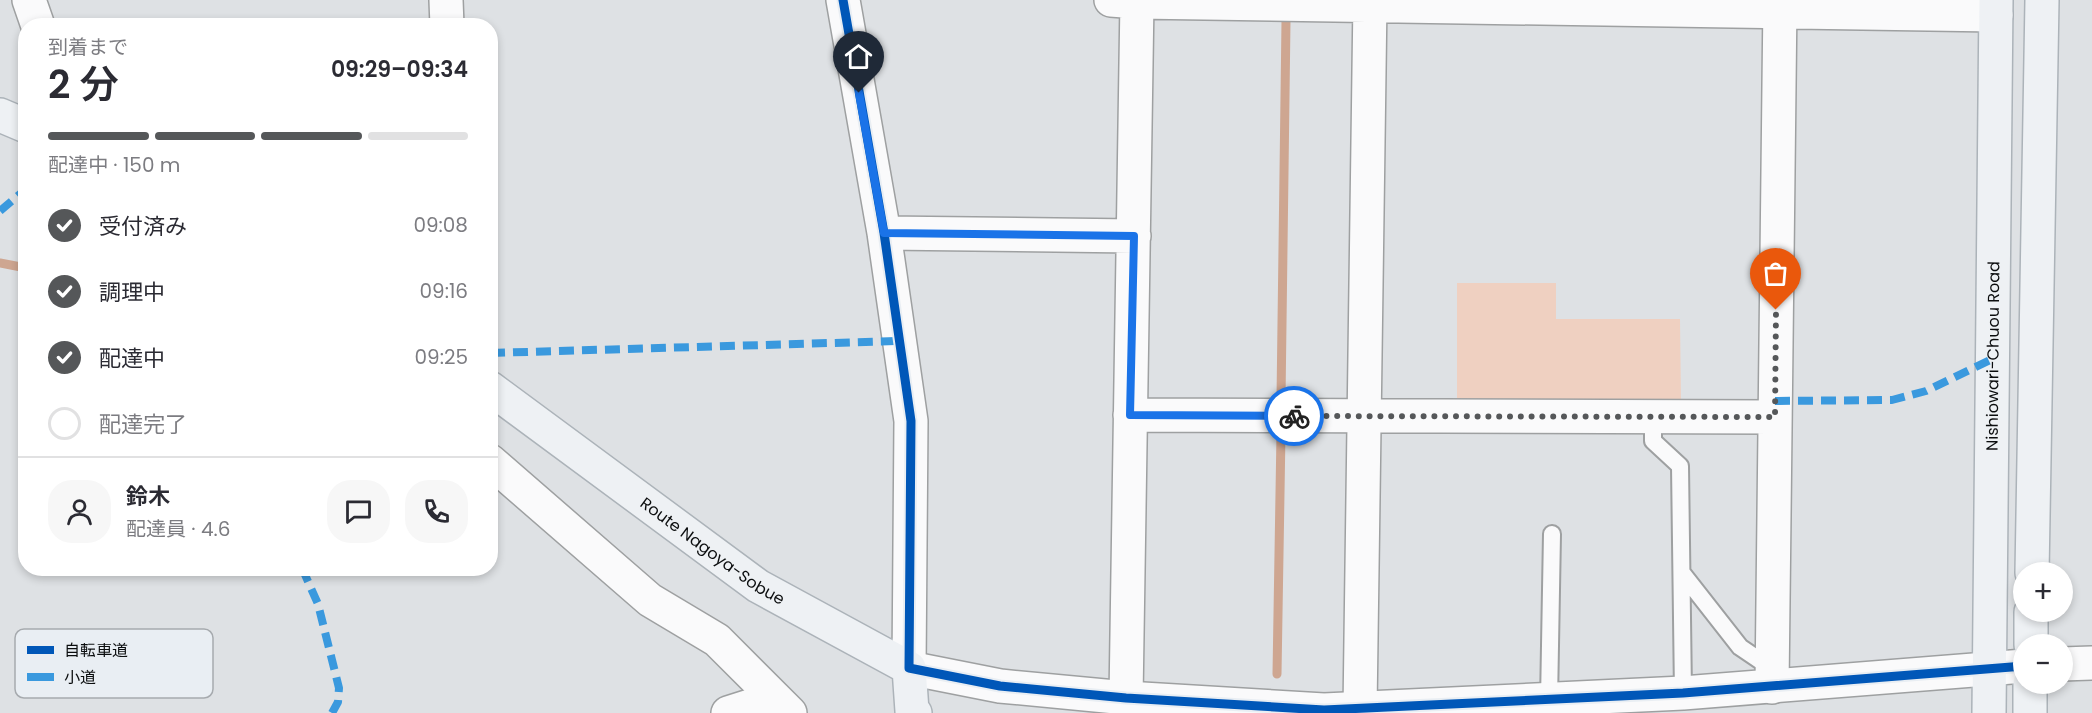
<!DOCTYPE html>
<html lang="ja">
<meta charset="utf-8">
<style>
body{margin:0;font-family:Poppins,"Noto Sans JP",sans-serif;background:#f7f7f7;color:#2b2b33;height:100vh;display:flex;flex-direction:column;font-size:22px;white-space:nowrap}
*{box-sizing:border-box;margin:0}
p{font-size:20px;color:#7c7c81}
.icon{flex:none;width:33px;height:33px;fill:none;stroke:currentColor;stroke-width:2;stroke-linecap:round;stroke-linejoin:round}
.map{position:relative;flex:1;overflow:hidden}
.drawer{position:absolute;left:18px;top:18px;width:480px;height:558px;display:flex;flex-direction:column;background:#fff;border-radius:24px;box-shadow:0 3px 9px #0003}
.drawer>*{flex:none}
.tools{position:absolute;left:2013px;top:562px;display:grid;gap:12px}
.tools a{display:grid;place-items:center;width:60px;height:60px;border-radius:50%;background:#fff;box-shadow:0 3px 9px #0003;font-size:30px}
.pin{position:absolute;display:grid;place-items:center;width:51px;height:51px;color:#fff;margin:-62px -26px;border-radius:50% 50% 50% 0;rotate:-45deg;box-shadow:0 0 6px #0007}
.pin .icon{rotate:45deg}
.courier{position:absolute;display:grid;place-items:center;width:60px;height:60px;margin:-30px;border:4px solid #1a73e8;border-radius:50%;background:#fff;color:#222;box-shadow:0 2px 8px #0007}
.overview em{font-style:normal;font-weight:600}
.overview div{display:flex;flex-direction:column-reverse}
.overview{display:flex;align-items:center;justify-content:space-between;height:102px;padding:0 30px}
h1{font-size:39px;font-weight:600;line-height:45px}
.bar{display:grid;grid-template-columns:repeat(4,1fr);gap:9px 6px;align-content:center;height:72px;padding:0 30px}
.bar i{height:8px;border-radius:4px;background:#e1e1e2}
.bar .current{background:#555759}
.bar p{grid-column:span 4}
.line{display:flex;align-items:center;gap:15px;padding:0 30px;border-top:2px solid #e1e1e2}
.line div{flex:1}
.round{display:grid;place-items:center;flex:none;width:63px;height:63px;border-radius:24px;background:#f7f7f7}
ol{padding:0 30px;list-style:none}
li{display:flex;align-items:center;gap:18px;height:66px}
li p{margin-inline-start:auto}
li .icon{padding:6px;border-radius:50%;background:#555759;color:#fff;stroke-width:4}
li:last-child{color:#7c7c81}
li i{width:33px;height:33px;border:3px solid #e1e1e2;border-radius:50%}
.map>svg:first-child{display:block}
.green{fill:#efd0c1}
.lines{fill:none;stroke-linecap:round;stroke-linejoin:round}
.stream{stroke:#cea691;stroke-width:9}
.service-casing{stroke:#9ea0a1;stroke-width:20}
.minor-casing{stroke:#9ea0a1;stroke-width:36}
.tertiary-casing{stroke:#9ea0a1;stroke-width:36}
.primary-casing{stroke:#acb3b9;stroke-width:36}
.service{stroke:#fafafb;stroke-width:16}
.minor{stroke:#fafafb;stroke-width:33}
.tertiary{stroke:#fafafb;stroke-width:33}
.primary{stroke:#eef1f4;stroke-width:33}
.quiet{stroke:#3a99de;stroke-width:8;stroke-dasharray:15 8;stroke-linecap:butt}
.cycleway-casing{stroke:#e9eef3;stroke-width:13}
.cycleway{stroke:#0057b8;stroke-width:9}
.done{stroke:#555759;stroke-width:6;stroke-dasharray:0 10.8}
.route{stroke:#1a73e8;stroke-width:8}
.labels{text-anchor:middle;stroke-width:5;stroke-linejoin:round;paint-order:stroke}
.street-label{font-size:16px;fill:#0b0d0e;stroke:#e9eef3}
.key{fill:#e9eef3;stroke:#a6aaae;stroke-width:1.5}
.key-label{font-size:16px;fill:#0b0d0e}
</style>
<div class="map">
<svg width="2092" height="713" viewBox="0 0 2092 713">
<rect width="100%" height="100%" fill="#dee1e4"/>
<!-- green -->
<path class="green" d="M 1457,283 L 1556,283 L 1556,319 L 1680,319 L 1681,403 L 1457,403 Z"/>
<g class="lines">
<!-- stream -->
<path class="stream" d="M 0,263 L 26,268
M 1281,399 L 1286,21
M 1277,674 L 1281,433"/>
<defs>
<path id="service" d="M 1653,417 L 1653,441 L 1680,466 L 1683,693
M 1682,573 L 1740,647 L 1771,668
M 1549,701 L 1552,534"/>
<path id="minor" d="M 29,0 L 38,26
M 446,0 L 447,26
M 843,0 L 884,233 L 911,421 L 909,668
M 1111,0 L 1137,2 L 1996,15
M 884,233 L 1134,236
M 1130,415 L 1775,417
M 490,461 L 650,600 L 717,640 L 790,713
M 2062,664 L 2092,663
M 1772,687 L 1780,0
M 1126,698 L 1137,0
M 1360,710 L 1370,0
M 728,713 L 775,698"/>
<path id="tertiary" d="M 909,668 L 1000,686 L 1126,698 L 1324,710 L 1683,693 L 2024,666"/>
<g id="primary">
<path d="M 0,115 L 26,126"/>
<path id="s1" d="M 490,388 L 758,586 L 909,668 L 912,711 L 915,713"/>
<path d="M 2032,573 L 2042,0"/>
<path d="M 2031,645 L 2031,612"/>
<path id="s2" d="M 1989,713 L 1996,0"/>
<path d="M 2030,713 L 2030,684"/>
</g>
</defs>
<!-- service casing -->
<use href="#service" class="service-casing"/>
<!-- minor casing -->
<use href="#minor" class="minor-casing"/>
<!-- tertiary casing -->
<use href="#tertiary" class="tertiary-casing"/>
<!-- primary casing -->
<use href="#primary" class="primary-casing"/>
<!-- service -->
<use href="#service" class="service"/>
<!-- minor -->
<use href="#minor" class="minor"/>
<!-- tertiary -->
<use href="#tertiary" class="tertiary"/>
<!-- primary -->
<use href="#primary" class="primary"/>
<!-- quiet -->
<path class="quiet" d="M 0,211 L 26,189
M 490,353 L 899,341
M 1775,401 L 1892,400 L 1926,391 L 1992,359
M 302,568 L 318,604 L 339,688 L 338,702 L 332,713"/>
<defs>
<path id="cycleway" d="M 843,0 L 884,233 L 911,421 L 909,668 L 1000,686 L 1126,698 L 1324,710 L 1683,693 L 2024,666"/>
</defs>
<!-- cycleway casing -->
<use href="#cycleway" class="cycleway-casing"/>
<!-- cycleway -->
<use href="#cycleway" class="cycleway"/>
</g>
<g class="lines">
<!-- done -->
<path class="done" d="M 1294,416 L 1775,417 L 1776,310"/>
<!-- route -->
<path class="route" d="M 859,93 L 884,233 L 1134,236 L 1130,415 L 1294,416"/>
</g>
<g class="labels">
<!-- street labels -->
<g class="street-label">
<text dy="6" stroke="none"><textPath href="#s2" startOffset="357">Nishiowari-Chuou Road</textPath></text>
<text dy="6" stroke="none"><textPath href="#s1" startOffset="276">Route Nagoya-Sobue</textPath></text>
</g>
</g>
<!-- legend -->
<rect x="15" y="629" width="198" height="69" rx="9" class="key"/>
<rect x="27" y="646" width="27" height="8" fill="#0057b8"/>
<rect x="27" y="673" width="27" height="8" fill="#3a99de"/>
<g class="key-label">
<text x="64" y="656">自転車道</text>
<text x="64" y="683">小道</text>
</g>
</svg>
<div class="tools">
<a>+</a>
<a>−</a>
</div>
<div class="pin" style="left:1776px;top:310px;background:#ea580c"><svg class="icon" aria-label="bag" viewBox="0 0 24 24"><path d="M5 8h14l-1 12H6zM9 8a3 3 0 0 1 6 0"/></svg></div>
<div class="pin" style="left:859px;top:93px;background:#1f2937"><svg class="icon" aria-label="home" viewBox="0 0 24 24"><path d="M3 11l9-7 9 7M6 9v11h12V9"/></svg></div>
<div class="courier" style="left:1294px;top:416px"><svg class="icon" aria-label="bike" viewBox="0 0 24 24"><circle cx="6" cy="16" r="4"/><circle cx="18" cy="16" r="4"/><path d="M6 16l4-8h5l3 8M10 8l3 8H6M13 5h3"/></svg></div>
<section class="drawer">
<div class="overview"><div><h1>2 分</h1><p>到着まで</p></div><em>09:29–09:34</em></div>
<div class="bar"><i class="current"></i><i class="current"></i><i class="current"></i><i></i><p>配達中 · 150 m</p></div>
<ol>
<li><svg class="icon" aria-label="check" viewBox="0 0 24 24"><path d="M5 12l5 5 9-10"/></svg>受付済み<p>09:08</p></li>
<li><svg class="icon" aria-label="check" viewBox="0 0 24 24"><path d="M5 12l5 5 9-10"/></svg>調理中<p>09:16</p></li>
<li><svg class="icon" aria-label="check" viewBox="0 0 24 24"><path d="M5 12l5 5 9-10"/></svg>配達中<p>09:25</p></li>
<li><i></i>配達完了</li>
</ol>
<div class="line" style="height:108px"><a class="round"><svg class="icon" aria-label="person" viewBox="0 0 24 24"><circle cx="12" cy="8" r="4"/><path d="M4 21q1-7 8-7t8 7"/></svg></a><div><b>鈴木</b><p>配達員 · 4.6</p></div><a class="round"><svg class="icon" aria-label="chat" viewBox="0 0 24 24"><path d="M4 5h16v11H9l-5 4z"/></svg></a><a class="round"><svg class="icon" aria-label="phone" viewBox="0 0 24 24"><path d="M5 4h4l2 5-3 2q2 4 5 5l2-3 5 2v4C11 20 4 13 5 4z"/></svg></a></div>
</section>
</div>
